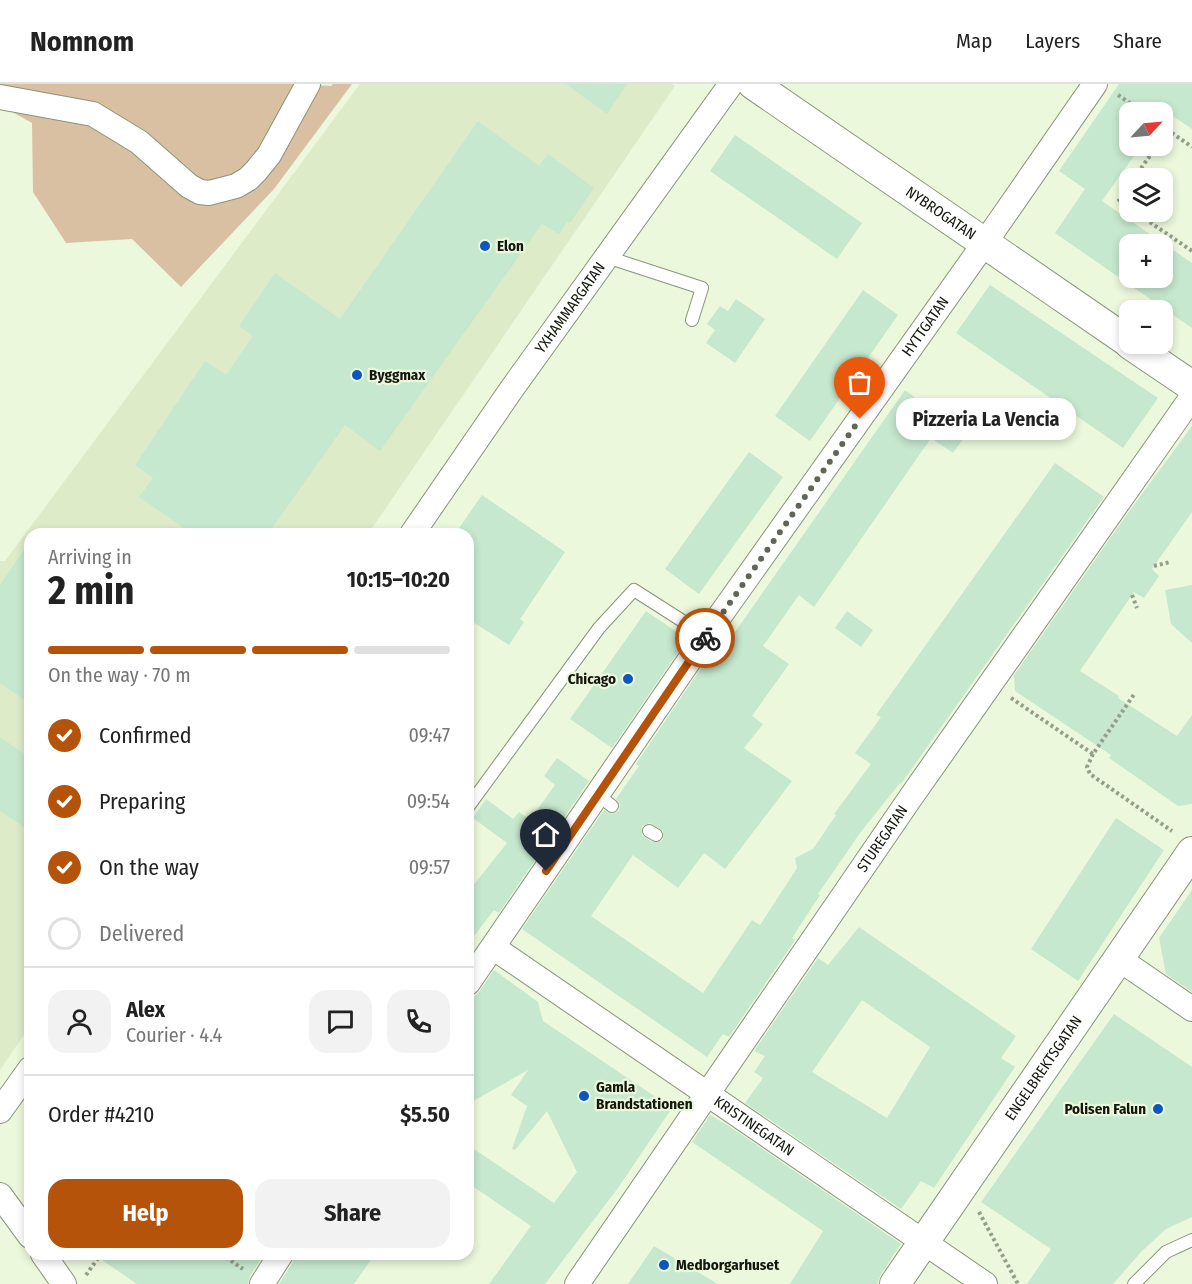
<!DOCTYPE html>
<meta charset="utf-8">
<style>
body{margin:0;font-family:"Fira Sans Condensed",sans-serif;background:#f2f2f2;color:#222;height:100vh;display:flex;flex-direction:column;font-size:22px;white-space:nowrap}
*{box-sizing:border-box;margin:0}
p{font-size:20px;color:#767676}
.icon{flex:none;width:33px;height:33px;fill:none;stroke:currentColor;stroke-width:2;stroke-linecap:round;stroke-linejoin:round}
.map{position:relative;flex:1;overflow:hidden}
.sheet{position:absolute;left:24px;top:444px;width:450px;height:732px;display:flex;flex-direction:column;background:#fff;border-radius:18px;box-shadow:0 3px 9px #0003}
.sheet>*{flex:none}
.needle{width:39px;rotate:64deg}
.tools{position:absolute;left:1119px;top:18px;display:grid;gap:12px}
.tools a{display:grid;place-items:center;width:54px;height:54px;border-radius:12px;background:#fff;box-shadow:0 3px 9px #0003;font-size:30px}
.pin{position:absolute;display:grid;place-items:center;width:51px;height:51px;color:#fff;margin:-62px -26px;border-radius:50% 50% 50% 0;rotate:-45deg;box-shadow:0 0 6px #0007}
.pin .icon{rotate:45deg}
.courier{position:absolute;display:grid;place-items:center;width:60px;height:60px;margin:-30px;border:4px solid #b45309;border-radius:50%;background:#fff;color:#222;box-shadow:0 2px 8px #0007}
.bubble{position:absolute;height:42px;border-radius:18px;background:#fff;box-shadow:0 3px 9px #0003;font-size:20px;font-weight:700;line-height:42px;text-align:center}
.overview em{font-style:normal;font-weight:700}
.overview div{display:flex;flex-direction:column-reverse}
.overview{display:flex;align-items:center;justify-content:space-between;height:102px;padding:0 24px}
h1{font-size:39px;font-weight:700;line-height:45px}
.bar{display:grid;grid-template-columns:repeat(4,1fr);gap:9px 6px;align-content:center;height:72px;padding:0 24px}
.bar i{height:8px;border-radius:4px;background:#e0e0e0}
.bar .current{background:#b45309}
.bar p{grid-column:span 4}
.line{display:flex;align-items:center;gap:15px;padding:0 24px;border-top:2px solid #e0e0e0}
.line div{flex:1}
.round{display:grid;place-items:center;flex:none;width:63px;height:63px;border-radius:18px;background:#f2f2f2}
ol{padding:0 24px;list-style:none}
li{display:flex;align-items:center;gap:18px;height:66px}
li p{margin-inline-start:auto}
li .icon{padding:6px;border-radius:50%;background:#b45309;color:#fff;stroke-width:4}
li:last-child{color:#767676}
li i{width:33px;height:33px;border:3px solid #e0e0e0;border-radius:50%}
.primary-button{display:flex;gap:12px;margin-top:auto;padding:12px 24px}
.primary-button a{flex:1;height:69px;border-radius:18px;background:#b45309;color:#fff;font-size:24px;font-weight:700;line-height:69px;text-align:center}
.primary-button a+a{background:#f2f2f2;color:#222}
header{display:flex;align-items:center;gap:36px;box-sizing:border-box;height:84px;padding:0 30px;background:#fff;border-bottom:2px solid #e0e0e0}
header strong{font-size:28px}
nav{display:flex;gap:33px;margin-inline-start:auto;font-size:21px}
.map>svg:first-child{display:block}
.built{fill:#ddebc9}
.forest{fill:#d9c0a3}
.building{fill:#c6e8ce;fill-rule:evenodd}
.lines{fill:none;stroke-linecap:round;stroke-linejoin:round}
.service-casing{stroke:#8a947b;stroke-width:14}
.minor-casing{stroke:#8a947b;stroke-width:26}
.tertiary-casing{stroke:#8a947b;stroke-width:32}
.path{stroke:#959e89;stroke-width:4;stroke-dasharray:3 3;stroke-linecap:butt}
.service{stroke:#fff;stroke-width:12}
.minor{stroke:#fff;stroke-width:24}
.tertiary{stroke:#fff;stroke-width:30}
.done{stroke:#5f6656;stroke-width:6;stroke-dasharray:0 10.8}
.route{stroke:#b45309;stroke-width:8}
.poi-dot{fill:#0c56c0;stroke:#ecf8dc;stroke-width:2}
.labels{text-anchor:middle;stroke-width:4.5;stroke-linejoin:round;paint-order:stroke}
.street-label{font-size:15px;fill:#13170e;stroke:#ecf8dc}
.poi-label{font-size:15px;font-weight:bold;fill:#13170e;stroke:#ecf8dc;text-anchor:start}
</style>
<header>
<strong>Nomnom</strong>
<nav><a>Map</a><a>Layers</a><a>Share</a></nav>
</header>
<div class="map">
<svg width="1192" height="1200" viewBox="0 0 1192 1200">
<rect width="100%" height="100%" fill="#ecf8dc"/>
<!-- built -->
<path class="built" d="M 360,0 L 672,0 L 675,2 L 368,450 L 30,450 L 30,942 L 0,986 L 0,477 L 5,477 Z"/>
<!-- forest -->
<path class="forest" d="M 0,0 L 303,0 L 331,2 L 333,0 L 352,0 L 274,105 L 181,203 L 132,155 L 66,159 L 33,108 L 32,39 L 0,21 Z"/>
<!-- building -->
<path class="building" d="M 566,0 L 627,0 L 607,30 Z
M 1119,0 L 1192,0 L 1192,45 L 1165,27 L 1162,31 L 1162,28 L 1130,28 L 1130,62 L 1141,62 L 1102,117 L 1192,179 L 1192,244 L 1055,149 L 1085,105 L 1059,87 ZM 1130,160 L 1162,160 L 1162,194 L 1130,194 Z
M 478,37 L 539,82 L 548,70 L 594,104 L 570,139 L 567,138 L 559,150 L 542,140 L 380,367 L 345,341 L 268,450 L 193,450 L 139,413 L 153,394 L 135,381 L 205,277 L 226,291 L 253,252 L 239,242 L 275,189 L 340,235 Z
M 735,51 L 862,139 L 837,175 L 710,87 Z
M 990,201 L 1158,314 L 1123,364 L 956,249 Z
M 863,206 L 898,231 L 810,357 L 775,332 Z
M 736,215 L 765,235 L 735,279 L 706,259 L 715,246 L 707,240 L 720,222 L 728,227 Z
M 905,306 L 966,351 L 953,369 L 931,354 L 814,523 L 799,511 L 763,562 L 789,580 L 752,632 L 763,640 L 744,664 L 792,697 L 725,785 L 704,769 L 678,804 L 633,771 L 591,832 L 703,909 L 752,836 L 760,841 L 797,784 L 795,774 L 813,765 L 836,731 L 834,730 L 871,680 L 855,669 L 881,633 L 876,631 L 1055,379 L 1104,413 L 901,700 L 900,699 L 860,749 L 818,810 L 820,811 L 792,854 L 795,856 L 729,953 L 723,950 L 707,973 L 522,845 L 604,726 L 611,730 L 619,727 L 620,720 L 616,715 L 639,682 L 636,680 L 710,571 L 716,575 ZM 650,739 L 663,747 L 663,755 L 660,758 L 652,758 L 642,751 L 642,742 Z
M 1192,342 L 1192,428 L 1152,485 L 1159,492 L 1144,514 L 1134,508 L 1080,587 L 1119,612 L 1118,614 L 1177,652 L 1192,631 L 1192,720 L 1178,722 L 1109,674 L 1111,671 L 1015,607 L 1014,591 L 1128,429 Z
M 749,368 L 783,393 L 699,510 L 665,485 Z
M 482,411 L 565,468 L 520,535 L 524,538 L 509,561 L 468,535 L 468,450 L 455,450 Z
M 30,457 L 30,620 L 0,599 L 0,501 Z
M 1192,501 L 1192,559 L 1171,540 L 1165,506 Z
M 646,527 L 687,555 L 612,664 L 570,635 Z
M 847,527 L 873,546 L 861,563 L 835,544 Z
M 0,653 L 30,674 L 30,747 L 0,727 Z
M 557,674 L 589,697 L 499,829 L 494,826 L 468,860 L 468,808 L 507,759 L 473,734 L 486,715 L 513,735 L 519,728 L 530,736 L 555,701 L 544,692 Z
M 1116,734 L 1164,766 L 1078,897 L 1031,865 Z
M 1192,806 L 1192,908 L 1166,890 L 1159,854 Z
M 859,843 L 1016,952 L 1001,974 L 1015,983 L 934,1104 L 921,1097 L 901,1125 L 745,1019 L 763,994 L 754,988 L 765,972 L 754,967 L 818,874 L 828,881 ZM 862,916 L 930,963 L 887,1034 L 812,988 Z
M 494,886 L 538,918 L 543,937 L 672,1024 L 618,1104 L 545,1200 L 489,1200 L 531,1142 L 468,1099 L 468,1061 L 554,1119 L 577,1088 L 547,1027 L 515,1066 L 512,1065 L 527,1022 L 511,1011 L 528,986 L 468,1020 L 468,913 L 475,912 L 479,908 Z
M 1114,930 L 1192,983 L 1192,1133 L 1166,1145 L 1141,1168 L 1113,1200 L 1027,1200 L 1051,1165 L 981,1118 Z
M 710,1031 L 729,1042 L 901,1160 L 881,1190 L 877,1200 L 790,1200 L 823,1147 L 692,1058 Z
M 654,1162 L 718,1200 L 628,1200 Z
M 93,1170 L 264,1170 L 250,1192 L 248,1200 L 137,1200 Z
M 295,1170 L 375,1170 L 354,1200 L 279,1200 L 293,1178 Z"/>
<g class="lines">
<defs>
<path id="service" d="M 607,173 L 702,204 L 692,236
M 598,711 L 612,722
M 468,723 L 599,544 L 634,506 L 706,552
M 649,747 L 656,751
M 1134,1200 L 1166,1168 L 1192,1156"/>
<g id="minor">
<path d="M 0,13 L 93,30 L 139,58 L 189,102 L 200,108 L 209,109 L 236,102 L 248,95 L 256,87 L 269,71 L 308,0"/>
<path id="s1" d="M 412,450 L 511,306 L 731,0"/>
<path id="s2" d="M 494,864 L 985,1200"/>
<path d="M 1119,875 L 1192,925"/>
<path id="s3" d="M 468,899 L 719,533 L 984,160 L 1095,0"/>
<path d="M 0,1027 L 30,985"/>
<path d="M 0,1111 L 30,1152"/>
<path d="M 43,1170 L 64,1200"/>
<path d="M 262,1200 L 281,1170"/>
<path id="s4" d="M 577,1200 L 911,713 L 1192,313"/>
</g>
<g id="tertiary">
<path id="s5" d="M 753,0 L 1130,259"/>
<path d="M 1130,260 L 1192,302"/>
<path id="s6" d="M 895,1200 L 1192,768"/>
</g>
</defs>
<!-- service casing -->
<use href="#service" class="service-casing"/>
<!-- minor casing -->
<use href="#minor" class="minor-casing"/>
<!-- tertiary casing -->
<use href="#tertiary" class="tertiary-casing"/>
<!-- path -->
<path class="path" d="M 1118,11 L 1143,28
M 1162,42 L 1192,63
M 1162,54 L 1168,46
M 1134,94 L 1157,62
M 1130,101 L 1119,116 L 1130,124
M 1135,128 L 1192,167
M 1154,482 L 1170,478
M 1132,511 L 1137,524
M 1011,614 L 1093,670 L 1135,609
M 1093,670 L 1087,683 L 1090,690 L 1172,747
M 979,1128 L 1018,1200
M 221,1170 L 243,1185
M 86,1191 L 101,1170"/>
<!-- service -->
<use href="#service" class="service"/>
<!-- minor -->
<use href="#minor" class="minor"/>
<!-- tertiary -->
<use href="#tertiary" class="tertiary"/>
</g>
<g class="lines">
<!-- done -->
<path class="done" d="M 705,554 L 860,335"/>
<!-- route -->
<path class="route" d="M 546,787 L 705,554"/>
</g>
<!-- markers -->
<g class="poi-dot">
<circle cx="485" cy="162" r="6"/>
<circle cx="357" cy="291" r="6"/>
<circle cx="628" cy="595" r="6"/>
<circle cx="584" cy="1012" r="6"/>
<circle cx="1158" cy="1025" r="6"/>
<circle cx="664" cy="1181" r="6"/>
</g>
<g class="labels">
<!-- street labels -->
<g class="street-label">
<text dy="5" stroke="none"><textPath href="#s5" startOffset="228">NYBROGATAN</textPath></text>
<text dy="5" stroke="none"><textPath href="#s1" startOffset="276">YXHAMMARGATAN</textPath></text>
<text dy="5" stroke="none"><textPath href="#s3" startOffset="800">HYTTGATAN</textPath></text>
<text dy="5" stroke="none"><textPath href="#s4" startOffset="540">STUREGATAN</textPath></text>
<text dy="5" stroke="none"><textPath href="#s6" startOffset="262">ENGELBREKTSGATAN</textPath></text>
<text dy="5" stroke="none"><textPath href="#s2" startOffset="315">KRISTINEGATAN</textPath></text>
</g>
<!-- poi labels -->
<g class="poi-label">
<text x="497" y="167">Elon</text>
<text x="369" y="296">Byggmax</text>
<text x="616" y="600" text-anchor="end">Chicago</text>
<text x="596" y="1008">Gamla<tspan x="596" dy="17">Brandstationen</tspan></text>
<text x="1146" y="1030" text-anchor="end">Polisen Falun</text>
<text x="676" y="1186">Medborgarhuset</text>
</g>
</g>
</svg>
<div class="tools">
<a><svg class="needle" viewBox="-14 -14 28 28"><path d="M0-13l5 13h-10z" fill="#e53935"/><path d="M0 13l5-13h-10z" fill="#767676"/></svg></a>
<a><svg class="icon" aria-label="layers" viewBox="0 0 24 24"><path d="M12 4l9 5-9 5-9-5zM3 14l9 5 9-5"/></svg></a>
<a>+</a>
<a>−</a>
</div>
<div class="pin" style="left:860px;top:335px;background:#ea580c"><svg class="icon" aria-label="bag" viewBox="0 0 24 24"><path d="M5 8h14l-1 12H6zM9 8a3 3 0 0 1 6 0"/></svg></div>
<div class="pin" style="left:546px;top:787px;background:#1f2937"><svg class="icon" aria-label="home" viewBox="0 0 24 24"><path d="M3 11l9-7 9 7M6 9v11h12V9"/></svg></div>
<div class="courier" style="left:705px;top:554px"><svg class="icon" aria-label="bike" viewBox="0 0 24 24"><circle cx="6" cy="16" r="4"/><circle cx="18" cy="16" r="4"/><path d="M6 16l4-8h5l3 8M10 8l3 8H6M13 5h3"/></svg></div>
<div class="bubble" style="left:896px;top:314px;width:180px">Pizzeria La Vencia</div>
<section class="sheet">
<div class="overview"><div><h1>2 min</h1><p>Arriving in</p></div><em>10:15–10:20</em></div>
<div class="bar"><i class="current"></i><i class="current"></i><i class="current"></i><i></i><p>On the way · 70 m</p></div>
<ol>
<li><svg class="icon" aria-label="check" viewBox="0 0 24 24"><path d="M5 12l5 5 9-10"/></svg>Confirmed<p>09:47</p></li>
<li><svg class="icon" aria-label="check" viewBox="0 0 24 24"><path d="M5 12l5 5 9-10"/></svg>Preparing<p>09:54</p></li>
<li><svg class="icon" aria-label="check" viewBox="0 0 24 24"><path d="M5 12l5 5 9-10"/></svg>On the way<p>09:57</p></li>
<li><i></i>Delivered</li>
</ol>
<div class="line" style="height:108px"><a class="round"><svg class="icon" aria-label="person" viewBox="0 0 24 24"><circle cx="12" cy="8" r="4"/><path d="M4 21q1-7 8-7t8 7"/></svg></a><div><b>Alex</b><p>Courier · 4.4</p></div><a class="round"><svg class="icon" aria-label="chat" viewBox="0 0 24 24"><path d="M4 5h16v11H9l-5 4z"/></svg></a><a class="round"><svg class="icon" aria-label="phone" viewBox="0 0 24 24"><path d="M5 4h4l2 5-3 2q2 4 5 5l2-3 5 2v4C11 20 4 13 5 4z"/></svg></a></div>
<div class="line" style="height:78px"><div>Order #4210</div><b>$5.50</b></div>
<div class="primary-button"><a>Help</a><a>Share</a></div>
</section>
</div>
